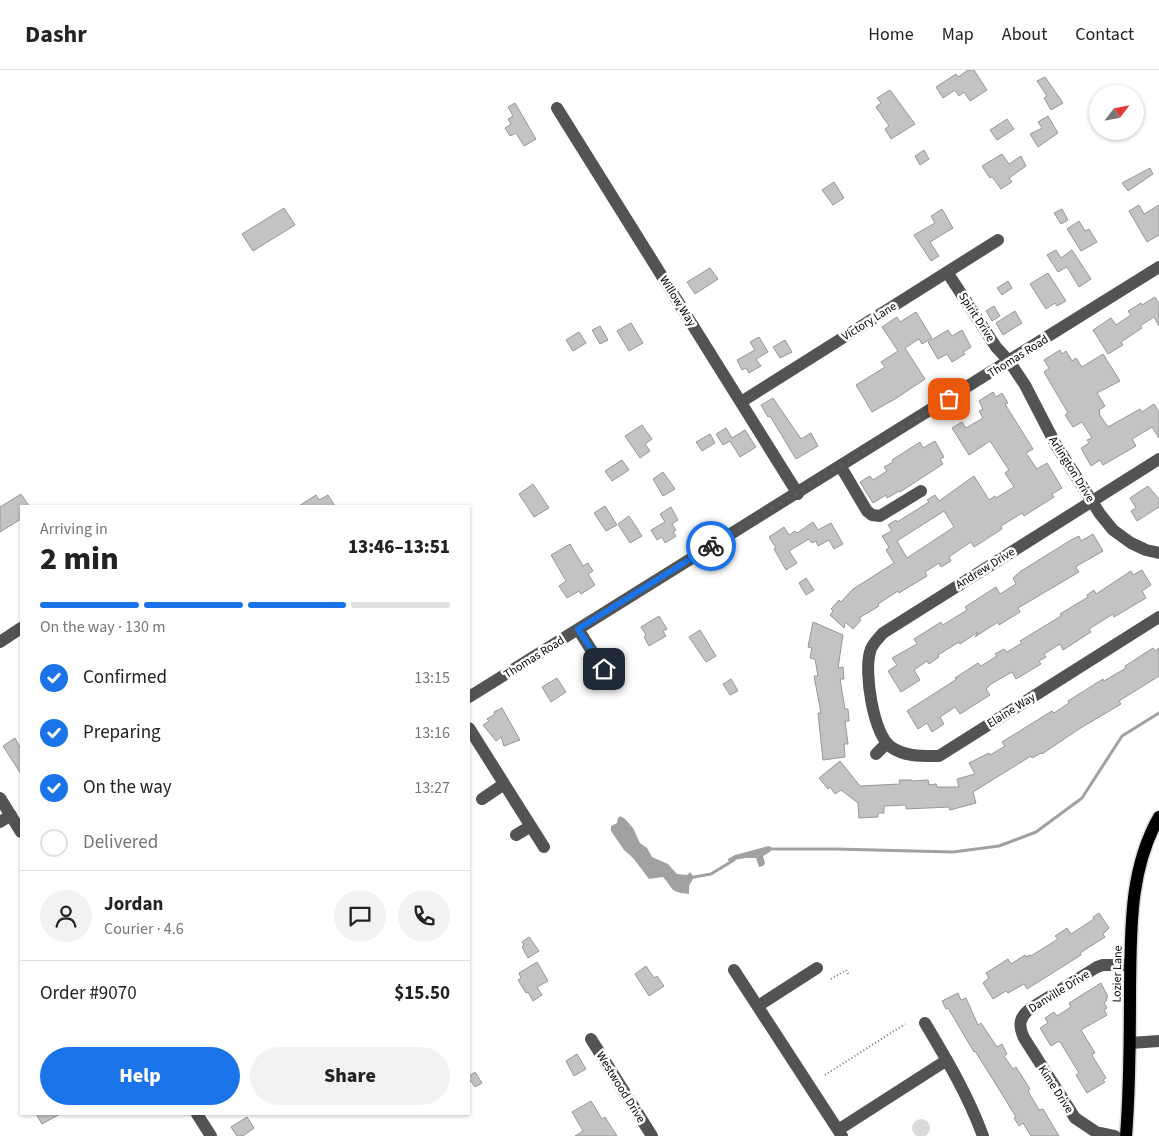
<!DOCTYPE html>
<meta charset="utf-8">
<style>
body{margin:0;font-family:"Source Sans 3",sans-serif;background:#f2f2f2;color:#222;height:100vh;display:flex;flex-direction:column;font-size:19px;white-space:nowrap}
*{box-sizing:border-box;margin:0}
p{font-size:16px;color:#767676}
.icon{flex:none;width:28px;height:28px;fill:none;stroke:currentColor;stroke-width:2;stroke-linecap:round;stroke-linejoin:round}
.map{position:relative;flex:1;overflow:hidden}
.side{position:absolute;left:20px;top:435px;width:450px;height:610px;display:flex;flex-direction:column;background:#fff;border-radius:0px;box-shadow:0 1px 4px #0004}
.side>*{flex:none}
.needle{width:32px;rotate:58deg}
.buttons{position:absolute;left:1089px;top:15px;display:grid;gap:10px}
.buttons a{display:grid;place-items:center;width:55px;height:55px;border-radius:50%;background:#fff;box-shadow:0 1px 4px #0004;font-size:25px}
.pin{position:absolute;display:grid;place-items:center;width:42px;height:42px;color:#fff;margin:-21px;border-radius:10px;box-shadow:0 2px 8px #0006}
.courier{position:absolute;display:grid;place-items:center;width:50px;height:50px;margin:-25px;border:4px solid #1a73e8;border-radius:50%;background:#fff;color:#222;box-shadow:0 1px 6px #0007}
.overview em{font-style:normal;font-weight:800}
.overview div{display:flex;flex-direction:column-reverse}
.overview{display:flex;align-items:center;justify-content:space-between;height:85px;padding:0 20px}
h1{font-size:32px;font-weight:800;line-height:38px}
.bar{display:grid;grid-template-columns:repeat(4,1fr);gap:8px 5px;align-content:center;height:60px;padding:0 20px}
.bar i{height:6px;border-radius:4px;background:#e0e0e0}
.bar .selected{background:#1a73e8}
.bar p{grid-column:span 4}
.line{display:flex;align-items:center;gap:12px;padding:0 20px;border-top:1px solid #e0e0e0}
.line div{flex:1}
.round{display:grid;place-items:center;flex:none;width:52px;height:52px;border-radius:26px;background:#f2f2f2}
ol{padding:0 20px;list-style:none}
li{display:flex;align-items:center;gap:15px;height:55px}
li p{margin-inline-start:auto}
li .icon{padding:5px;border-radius:50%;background:#1a73e8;color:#fff;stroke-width:4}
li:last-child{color:#767676}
li i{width:28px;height:28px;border:2px solid #e0e0e0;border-radius:50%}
.cta{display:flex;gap:10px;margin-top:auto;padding:10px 20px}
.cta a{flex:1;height:58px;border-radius:30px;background:#1a73e8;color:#fff;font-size:20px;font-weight:800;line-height:58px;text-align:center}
.cta a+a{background:#f2f2f2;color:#222}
header{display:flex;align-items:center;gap:30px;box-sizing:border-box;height:70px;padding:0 25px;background:#fff;border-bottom:1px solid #e0e0e0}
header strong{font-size:24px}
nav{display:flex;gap:28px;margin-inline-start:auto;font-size:18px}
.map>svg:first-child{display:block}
.green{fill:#dadada}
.water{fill:#a1a1a1}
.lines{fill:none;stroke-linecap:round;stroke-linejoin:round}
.stream{stroke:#a1a1a1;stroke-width:3}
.building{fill:#c3c3c3;stroke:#979797;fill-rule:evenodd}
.major-casing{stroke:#dbdbdb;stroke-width:15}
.path{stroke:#757575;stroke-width:2;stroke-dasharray:1 2.5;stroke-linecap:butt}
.minor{stroke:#535353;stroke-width:12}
.major{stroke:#000;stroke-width:12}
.done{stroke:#595959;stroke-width:5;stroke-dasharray:0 9}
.route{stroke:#1a73e8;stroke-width:6}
.labels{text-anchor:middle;stroke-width:5;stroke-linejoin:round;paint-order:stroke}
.street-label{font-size:12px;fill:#000;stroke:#fff}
</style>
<header>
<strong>Dashr</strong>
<nav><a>Home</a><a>Map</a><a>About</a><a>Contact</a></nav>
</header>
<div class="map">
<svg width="1159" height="1066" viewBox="0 0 1159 1066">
<rect width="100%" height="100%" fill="#fff"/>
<!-- green -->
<path class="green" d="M912 1058a9 9 0 1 1 18 0a9 9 0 1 1-18 0Z"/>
<!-- water -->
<path class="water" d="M 620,746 L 625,749 L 633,758 L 640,773 L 647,778 L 652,787 L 668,794 L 677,804 L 687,805 L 690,802 L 694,807 L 689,816 L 689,824 C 669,822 674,819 663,807 L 649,809 L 633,788 L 624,780 L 611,761 L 611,756 L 617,753 L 618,748 Z
M 769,776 L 772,778 L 770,782 L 763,786 L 765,793 L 763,796 L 759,797 L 756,788 L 746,788 L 728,791 L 728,789 L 735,785 Z"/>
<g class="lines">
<!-- stream -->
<path class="stream" d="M 769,779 L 835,779 L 953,782 L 999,776 L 1036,762 L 1082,728 L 1122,666 L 1159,643
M 694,807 L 711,804 L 734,790"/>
</g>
<!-- building -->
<path class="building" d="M 968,0 L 974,0 L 987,20 L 970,31 L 964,22 L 959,26 L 955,20 L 943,28 L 936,17 L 956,4 L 958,7 Z
M 1045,7 L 1063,33 L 1051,40 L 1044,28 L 1047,26 L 1037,11 Z
M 890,20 L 915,54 L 891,69 L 885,59 L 889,56 L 876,37 L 881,33 L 877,28 Z
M 515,33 L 536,69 L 524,76 L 516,63 L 510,66 L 505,58 L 511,54 L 508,49 L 513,46 L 508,37 Z
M 1048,46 L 1058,63 L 1038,77 L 1030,64 L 1042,58 L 1038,52 Z
M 1007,49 L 1014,59 L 997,70 L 990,60 Z
M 924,80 L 929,89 L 920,95 L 915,86 Z
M 1002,84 L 1009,94 L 1021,86 L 1026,96 L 1009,108 L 1012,112 L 1001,119 L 992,107 L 990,108 L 982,96 Z
M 1150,98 L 1153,104 L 1128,121 L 1122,113 Z
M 834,112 L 844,128 L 833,135 L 822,120 Z
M 1139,135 L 1144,144 L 1159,135 L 1159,165 L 1147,172 L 1129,141 Z
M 284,138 L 295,155 L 253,181 L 242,164 Z
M 942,139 L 953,158 L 930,172 L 939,186 L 931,191 L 914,165 L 935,153 L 931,146 Z
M 1062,139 L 1068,150 L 1061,154 L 1054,143 Z
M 1079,151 L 1085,161 L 1089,159 L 1097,172 L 1081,181 L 1067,159 Z
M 1056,180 L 1061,188 L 1072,180 L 1091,209 L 1079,217 L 1067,197 L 1058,202 L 1047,185 Z
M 710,198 L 718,209 L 695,224 L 687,212 Z
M 1048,203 L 1066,231 L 1057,236 L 1055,233 L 1046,239 L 1030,214 Z
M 1008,211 L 1012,218 L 1002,225 L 997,218 Z
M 1155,227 L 1159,234 L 1159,256 L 1154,247 L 1140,256 L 1142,258 L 1121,272 L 1123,275 L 1108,284 L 1093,260 L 1111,248 L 1116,255 L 1131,245 L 1128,241 L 1141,233 L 1142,235 Z
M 994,236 L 1000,246 L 992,251 L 986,241 Z
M 1015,241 L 1022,253 L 1003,265 L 996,253 Z
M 916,242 L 932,268 L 922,274 L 919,269 L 905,278 L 925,309 L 895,329 L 872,342 L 856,315 L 885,297 L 881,292 L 898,281 L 882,257 L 897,247 L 900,252 Z
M 631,253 L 643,273 L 629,281 L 617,261 Z
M 600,256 L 608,270 L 600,274 L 592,260 Z
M 948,260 L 952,266 L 962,260 L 971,277 L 963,282 L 965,284 L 952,292 L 947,284 L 938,289 L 928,272 Z
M 579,262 L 586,273 L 573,281 L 566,270 Z
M 759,267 L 768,282 L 756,289 L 761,296 L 749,303 L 746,298 L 742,300 L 737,290 L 755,280 L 750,272 Z
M 785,270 L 792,282 L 780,288 L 773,277 Z
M 1060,280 L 1062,284 L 1066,281 L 1072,291 L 1076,288 L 1082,297 L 1103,284 L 1120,311 L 1097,323 L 1105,336 L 1099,340 L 1100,343 L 1099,344 L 1108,357 L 1140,339 L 1142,342 L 1154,334 L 1159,342 L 1159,368 L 1152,357 L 1132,369 L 1136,376 L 1103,395 L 1100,390 L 1091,396 L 1081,378 L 1089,373 L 1087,370 L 1092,368 L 1082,352 L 1073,357 L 1065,345 L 1068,343 L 1044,302 L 1049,298 L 1044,290 Z
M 993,322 L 996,327 L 1002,323 L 1008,333 L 1005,334 L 1033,379 L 1026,383 L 1037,399 L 1047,393 L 1062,418 L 1052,424 L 1054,427 L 1024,446 L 1022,443 L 1001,456 L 1002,459 L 974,477 L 971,472 L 956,482 L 949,487 L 951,491 L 941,497 L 939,493 L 925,502 L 927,506 L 899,523 L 898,521 L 878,534 L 879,536 L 859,548 L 861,550 L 853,559 L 845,552 L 844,558 L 830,545 L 833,541 L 831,539 L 839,530 L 841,532 L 853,519 L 894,493 L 886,480 L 889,477 L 882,466 L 892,461 L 888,455 L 896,450 L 897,452 L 929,432 L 927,430 L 935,425 L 939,431 L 974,406 L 989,430 L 995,426 L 996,428 L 1014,417 L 1005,403 L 1009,400 L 990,371 L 969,385 L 952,358 L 962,352 L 966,358 L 983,348 L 979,341 L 983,339 L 979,331 ZM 944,441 L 954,457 L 907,488 L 897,471 Z
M 773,328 L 801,369 L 811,363 L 818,376 L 796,389 L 770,346 L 768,347 L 761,335 Z
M 642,355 L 652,369 L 645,374 L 650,381 L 640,388 L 625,366 Z
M 726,358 L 732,368 L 745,360 L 756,377 L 740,387 L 730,371 L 723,375 L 716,364 Z
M 710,364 L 715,373 L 702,381 L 696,372 Z
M 935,371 L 944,387 L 940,389 L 943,394 L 900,422 L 899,421 L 887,428 L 886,425 L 873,433 L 860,412 L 870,406 L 873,410 L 887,401 L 884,397 L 893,392 L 892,390 L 920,372 L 923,378 Z
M 622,390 L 629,400 L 612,411 L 605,401 Z
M 663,402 L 675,419 L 663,426 L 653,409 Z
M 533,414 L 549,438 L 534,447 L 519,424 Z
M 1148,416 L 1159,429 L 1159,437 L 1137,451 L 1131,441 L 1136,438 L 1130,428 Z
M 21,424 L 29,436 L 21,436 L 21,449 L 0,462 L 0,437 Z
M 316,425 L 319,430 L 328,425 L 335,436 L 299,436 Z
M 605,436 L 617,455 L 606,461 L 594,443 Z
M 671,437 L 678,450 L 672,454 L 676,460 L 673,462 L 676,466 L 665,473 L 662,467 L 657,470 L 651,460 L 665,452 L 660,444 Z
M 629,446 L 642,466 L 630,473 L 618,454 Z
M 813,452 L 818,460 L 831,453 L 843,474 L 834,479 L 829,470 L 818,476 L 816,471 L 812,473 L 809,469 L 789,481 L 797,493 L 786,500 L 774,479 L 776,478 L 769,467 L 784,457 L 789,465 L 795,461 L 797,463 Z
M 1093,464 L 1103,481 L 1077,496 L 1076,498 L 1079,502 L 1018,538 L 1020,542 L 999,555 L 998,552 L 975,567 L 978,562 L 960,574 L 959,572 L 938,585 L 939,587 L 929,594 L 927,591 L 914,600 L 920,610 L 901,622 L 888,601 L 897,595 L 892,588 L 917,574 L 914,569 L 941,552 L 943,555 L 967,540 L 965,537 L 996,517 L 1000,524 L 1016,514 L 1013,508 L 1021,501 L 1071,470 L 1079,466 L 1081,471 Z
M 570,474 L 583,496 L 588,493 L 593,501 L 588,504 L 595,515 L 581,524 L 579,521 L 567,528 L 559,516 L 566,511 L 551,485 Z
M 1142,500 L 1151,515 L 1142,521 L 1146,528 L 1114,547 L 1113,544 L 1089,559 L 1091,562 L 1063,580 L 1060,574 L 1044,584 L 1046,587 L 1039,591 L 1041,594 L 1016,609 L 1012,602 L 991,614 L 986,619 L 990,625 L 960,644 L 955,637 L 940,647 L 944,654 L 932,662 L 927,653 L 918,659 L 907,641 L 957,609 L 955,608 L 978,593 L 981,596 L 997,586 L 995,584 L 1004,579 L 1007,582 L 1022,573 L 1020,571 L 1061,546 L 1060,544 L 1088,527 L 1087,525 L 1094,520 L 1096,524 L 1131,501 L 1133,505 Z
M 806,508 L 814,520 L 806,525 L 799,513 Z
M 659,546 L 667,559 L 663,561 L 666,566 L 649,576 L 644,567 L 646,565 L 641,557 Z
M 813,552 L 843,565 L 838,598 L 843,597 L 844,609 L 840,609 L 845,639 L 848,639 L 849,651 L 845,651 L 848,674 L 844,674 L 845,687 L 823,690 L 818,643 L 821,643 L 814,606 L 818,606 L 815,589 L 810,588 L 812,578 L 808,577 Z
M 700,560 L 716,586 L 706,592 L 689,567 Z
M 1153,578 L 1155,581 L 1159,578 L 1159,606 L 1119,631 L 1121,634 L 1079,659 L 1042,684 L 1041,683 L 1032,688 L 1031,686 L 973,722 L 976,733 L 950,740 L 949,737 L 906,739 L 906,735 L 884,736 L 884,743 L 878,743 L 878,747 L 859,748 L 858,733 L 841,720 L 835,724 L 830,717 L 828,719 L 819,708 L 840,691 L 860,716 L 900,714 L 899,710 L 912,710 L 912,711 L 928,710 L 929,715 L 936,714 L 937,717 L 959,717 L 957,709 L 975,704 L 969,693 L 989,683 L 990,685 L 1005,676 L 1002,672 L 1052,641 L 1054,643 L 1069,633 L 1068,631 L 1103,609 L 1104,611 L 1126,598 L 1125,596 Z
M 557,608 L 566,622 L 551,632 L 542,617 Z
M 731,609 L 738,621 L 730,625 L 723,614 Z
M 502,638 L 520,670 L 504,676 L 501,667 L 496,671 L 483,655 L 489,651 L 487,649 L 495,644 L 494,642 Z
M 15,668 L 21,679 L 21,704 L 3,676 Z
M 1099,843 L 1109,858 L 1103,864 L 1105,867 L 1080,883 L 1081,885 L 1027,919 L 1024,914 L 1008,923 L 1006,921 L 993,929 L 983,913 L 989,908 L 986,903 L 1008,889 L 1011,894 L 1025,885 L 1026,887 L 1030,885 L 1031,886 L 1058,869 L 1055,866 L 1067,858 L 1071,864 L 1094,849 L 1093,847 Z
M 529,867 L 539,881 L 528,888 L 522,877 L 524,875 L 522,872 Z
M 537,892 L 548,911 L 537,917 L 542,925 L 533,931 L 528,922 L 526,923 L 518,910 L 521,908 L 519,903 Z
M 646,896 L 654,908 L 657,906 L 664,916 L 649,926 L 635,904 Z
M 1101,913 L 1108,927 L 1106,928 L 1107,930 L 1104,933 L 1107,938 L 1104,940 L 1107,945 L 1081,960 L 1095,983 L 1092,984 L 1093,987 L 1106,1008 L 1103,1010 L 1105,1012 L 1087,1023 L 1076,1005 L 1079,1003 L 1062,975 L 1059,971 L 1051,976 L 1040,958 L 1048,953 L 1045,948 L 1054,942 L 1057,946 L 1071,937 L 1069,933 Z
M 958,923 L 961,930 L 966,928 L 978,955 L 981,953 L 997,977 L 1002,974 L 1007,984 L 1004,986 L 1013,999 L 1016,997 L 1030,1019 L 1028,1021 L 1039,1040 L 1043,1039 L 1059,1066 L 1031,1066 L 1023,1053 L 1019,1056 L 1014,1048 L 1016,1047 L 1002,1024 L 975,981 L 974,982 L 948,938 L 946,939 L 942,931 Z
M 577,984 L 586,999 L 574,1006 L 566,991 Z
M 475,1002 L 482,1013 L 475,1017 L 469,1009 L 469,1006 Z
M 591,1031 L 602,1049 L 605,1047 L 617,1066 L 575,1066 L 583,1061 L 572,1042 Z
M 36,1044 L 60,1044 L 42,1054 Z
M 247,1047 L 254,1058 L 243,1066 L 237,1066 L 231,1057 Z"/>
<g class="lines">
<defs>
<path id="major" d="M 1126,1066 C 1130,1016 1130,968 1130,918 C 1131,860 1129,800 1159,747"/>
</defs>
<!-- major casing -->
<use href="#major" class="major-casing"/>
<!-- path -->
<path class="path" d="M 831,909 L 846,900 L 849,905
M 825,1005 L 905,954"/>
<!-- minor -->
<path class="minor" d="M 557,38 L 798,424
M 947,202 L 996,277 L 1009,291 L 1025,315 L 1056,375 L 1100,444 L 1113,460 L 1131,473 L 1146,480 L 1159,483
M 741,332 L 998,170
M 1159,389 L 883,563 C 878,569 871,575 870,582 C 864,603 873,663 891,677 C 905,687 923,686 939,686 L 1159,547
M 841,397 L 867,441 L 872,445 L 880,446 L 921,421
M 578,559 L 612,613
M 0,572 L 21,558
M 469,627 L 1159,197
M 469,658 L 544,777
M 876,684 L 887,673
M 0,728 L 21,762
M 482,729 L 504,714
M 0,752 L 11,745
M 516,765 L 531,756
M 734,900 L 838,1060
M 758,936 L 817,898
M 925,953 C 947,990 968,1025 983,1066
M 591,969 L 652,1066
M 1130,973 L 1159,971
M 197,1044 L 211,1066
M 842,1066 L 838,1060 L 947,990
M 1115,1066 L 1096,1062 L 1075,1048 L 1024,968 C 1018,955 1019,947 1031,938 L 1097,897 L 1103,895 L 1130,895"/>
<!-- major -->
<use href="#major" class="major"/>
</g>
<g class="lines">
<!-- done -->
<path class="done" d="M 711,476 L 949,329"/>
<!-- route -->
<path class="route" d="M 604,599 L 578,559 L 711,476"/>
</g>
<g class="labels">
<!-- street labels -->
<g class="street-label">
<text transform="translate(678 231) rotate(58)" y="4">Willow Way</text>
<text transform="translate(977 247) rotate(57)" y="4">Spirit Drive</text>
<text transform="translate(869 251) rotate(-32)" y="4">Victory Lane</text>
<text transform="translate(1018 286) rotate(-32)" y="4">Thomas Road</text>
<text transform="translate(1072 399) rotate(58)" y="4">Arlington Drive</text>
<text transform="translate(985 498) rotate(-32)" y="4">Andrew Drive</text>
<text transform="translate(534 587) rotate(-32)" y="4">Thomas Road</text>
<text transform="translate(1011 640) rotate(-32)" y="4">Elaine Way</text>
<text transform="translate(1117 904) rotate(-89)" y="4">Lozier Lane</text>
<text transform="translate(1059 921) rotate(-32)" y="4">Danville Drive</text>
<text transform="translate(621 1017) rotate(58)" y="4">Westwood Drive</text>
<text transform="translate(1056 1019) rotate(57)" y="4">Kime Drive</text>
</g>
</g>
</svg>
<div class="buttons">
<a><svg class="needle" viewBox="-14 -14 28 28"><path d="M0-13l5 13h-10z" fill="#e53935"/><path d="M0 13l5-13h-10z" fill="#767676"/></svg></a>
</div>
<div class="pin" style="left:949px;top:329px;background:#ea580c"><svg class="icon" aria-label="bag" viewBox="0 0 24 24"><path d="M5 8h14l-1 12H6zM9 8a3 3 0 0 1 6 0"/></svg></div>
<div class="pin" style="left:604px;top:599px;background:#1f2937"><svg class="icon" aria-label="home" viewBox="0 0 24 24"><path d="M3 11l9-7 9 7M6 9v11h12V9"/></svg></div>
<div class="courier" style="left:711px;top:476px"><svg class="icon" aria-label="bike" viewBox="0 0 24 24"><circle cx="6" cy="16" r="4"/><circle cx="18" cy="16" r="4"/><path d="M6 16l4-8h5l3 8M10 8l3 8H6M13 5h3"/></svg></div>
<section class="side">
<div class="overview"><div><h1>2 min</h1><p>Arriving in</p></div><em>13:46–13:51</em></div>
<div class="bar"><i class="selected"></i><i class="selected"></i><i class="selected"></i><i></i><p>On the way · 130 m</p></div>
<ol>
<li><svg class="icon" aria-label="check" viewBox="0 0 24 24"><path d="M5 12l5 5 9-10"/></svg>Confirmed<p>13:15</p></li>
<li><svg class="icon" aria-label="check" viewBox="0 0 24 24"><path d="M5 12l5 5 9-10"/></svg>Preparing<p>13:16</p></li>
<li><svg class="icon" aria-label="check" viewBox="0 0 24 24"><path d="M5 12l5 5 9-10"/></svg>On the way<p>13:27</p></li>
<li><i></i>Delivered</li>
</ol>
<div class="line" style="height:90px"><a class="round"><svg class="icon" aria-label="person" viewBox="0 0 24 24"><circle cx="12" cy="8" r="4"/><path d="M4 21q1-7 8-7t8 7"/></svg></a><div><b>Jordan</b><p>Courier · 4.6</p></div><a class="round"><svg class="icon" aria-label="chat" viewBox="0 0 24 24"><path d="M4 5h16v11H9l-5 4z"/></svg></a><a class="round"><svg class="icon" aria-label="phone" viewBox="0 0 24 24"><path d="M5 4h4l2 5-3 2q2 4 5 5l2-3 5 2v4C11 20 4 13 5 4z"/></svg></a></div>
<div class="line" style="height:65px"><div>Order #9070</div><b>$15.50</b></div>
<div class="cta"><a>Help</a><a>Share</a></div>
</section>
</div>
